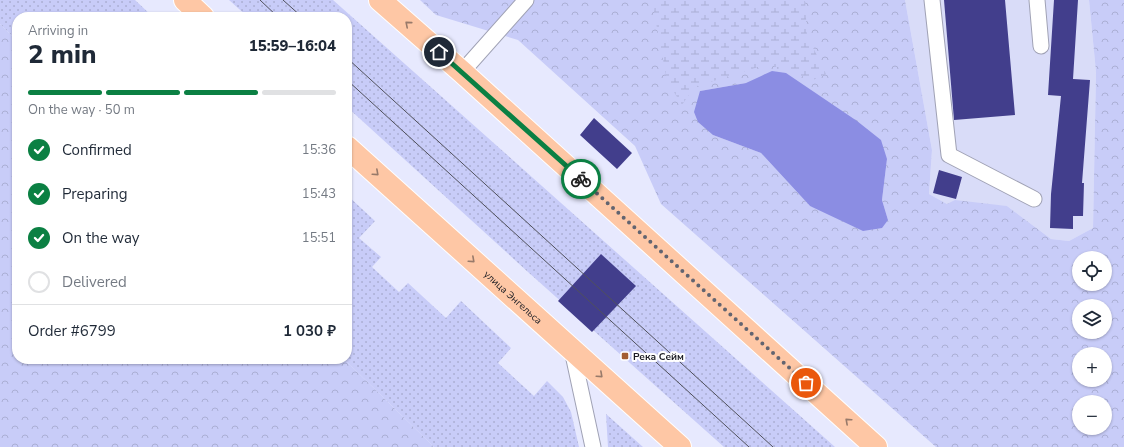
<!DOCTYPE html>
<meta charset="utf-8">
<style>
body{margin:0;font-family:"Nunito Sans",sans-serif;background:#f6f6f7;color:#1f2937;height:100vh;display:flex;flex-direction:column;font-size:15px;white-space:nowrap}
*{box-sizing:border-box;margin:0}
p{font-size:13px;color:#747a83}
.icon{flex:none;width:22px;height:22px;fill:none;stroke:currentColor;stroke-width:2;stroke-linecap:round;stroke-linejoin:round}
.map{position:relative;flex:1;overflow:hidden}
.sheet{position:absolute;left:12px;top:12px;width:340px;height:352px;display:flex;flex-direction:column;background:#fff;border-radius:16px;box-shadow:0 1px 3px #0004}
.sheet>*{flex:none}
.controls{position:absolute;left:1072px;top:251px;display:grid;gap:8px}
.controls a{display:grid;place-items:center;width:40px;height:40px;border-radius:50%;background:#fff;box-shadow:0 1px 3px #0004;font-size:20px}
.pin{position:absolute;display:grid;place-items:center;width:34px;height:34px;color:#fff;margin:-17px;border:2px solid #fff;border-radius:50%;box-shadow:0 1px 4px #0007}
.courier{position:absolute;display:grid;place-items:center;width:40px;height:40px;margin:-20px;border:3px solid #0b8043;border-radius:50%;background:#fff;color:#222;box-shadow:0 1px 5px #0007}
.head em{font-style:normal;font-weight:800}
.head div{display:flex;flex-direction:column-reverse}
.head{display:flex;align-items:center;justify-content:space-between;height:68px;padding:0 16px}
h1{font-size:26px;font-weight:800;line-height:30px}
.bar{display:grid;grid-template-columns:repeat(4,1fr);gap:6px 4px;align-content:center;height:48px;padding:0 16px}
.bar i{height:5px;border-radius:3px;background:#e0e1e3}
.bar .selected{background:#0b8043}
.bar p{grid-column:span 4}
.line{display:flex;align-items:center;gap:10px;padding:0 16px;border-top:1px solid #e0e1e3}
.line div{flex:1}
ol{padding:0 16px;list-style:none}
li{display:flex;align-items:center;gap:12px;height:44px}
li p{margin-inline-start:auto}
li .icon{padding:4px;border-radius:50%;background:#0b8043;color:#fff;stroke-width:4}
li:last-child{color:#747a83}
li i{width:22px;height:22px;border:2px solid #e0e1e3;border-radius:50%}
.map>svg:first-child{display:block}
.built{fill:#d9dcf8}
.grass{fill:url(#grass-dots)}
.forest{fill:url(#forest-crowns);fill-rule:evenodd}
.wetland{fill:url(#wetland-marsh)}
.water{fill:#8b8de3}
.building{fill:#423e8c}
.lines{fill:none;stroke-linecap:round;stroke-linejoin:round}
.lane-casing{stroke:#a0a2b5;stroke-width:17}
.primary-casing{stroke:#fff;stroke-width:24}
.lane{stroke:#fff;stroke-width:15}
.primary{stroke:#fec7a5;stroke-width:22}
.tram{stroke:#50515c;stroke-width:1}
.oneway{stroke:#987a6a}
.done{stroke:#626470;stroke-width:4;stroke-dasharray:0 7.2}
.route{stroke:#0b8043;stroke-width:5}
.poi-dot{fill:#a35e31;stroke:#fff;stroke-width:1.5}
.labels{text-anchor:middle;stroke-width:4;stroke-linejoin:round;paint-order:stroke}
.street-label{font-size:10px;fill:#1b1c23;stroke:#fff}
.poi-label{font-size:10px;font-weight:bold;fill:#1b1c23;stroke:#fff;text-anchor:start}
</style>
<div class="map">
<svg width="1124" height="447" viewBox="0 0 1124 447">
<defs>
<pattern id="grass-dots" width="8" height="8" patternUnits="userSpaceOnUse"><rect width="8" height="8" fill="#c8ccf8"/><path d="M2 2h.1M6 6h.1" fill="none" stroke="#abafd4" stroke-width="1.8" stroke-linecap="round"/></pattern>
<pattern id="forest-crowns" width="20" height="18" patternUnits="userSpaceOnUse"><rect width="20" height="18" fill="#c8ccf8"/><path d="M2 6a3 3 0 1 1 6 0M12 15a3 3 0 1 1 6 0" fill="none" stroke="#abafd4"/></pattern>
<pattern id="wetland-marsh" width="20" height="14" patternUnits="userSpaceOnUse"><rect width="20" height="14" fill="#c8ccf8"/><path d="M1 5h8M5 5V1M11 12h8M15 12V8" fill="none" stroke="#abafd4"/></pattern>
</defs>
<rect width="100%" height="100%" fill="#e7e9fe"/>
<!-- built -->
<path class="built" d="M 905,0 L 1089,0 L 1096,72 L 1093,228 L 1069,241 L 1051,239 L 1007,206 L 947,204 L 929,194 L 932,150 Z"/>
<!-- grass -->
<path class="grass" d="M 0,0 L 135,0 L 153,17 L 17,17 L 17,41 L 0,24 Z
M 229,0 L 333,0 L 835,447 L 724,447 L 528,272 L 347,107 L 347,17 L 248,17 Z
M 347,195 L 375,221 L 359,238 L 381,257 L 372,267 L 399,292 L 408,283 L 446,318 L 461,301 L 511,348 L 498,363 L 534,396 L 547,381 L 563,397 L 571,412 L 579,447 L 434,447 L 344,359 L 347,359 Z
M 606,414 L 643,447 L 608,447 Z"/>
<!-- forest -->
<path class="forest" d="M 420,0 L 905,0 L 932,150 L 929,194 L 947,204 L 955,200 L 1007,206 L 1051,239 L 1069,241 L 1093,228 L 1096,72 L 1089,0 L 1124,0 L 1124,447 L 936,447 L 661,204 L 635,146 L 518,40 L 436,15 ZM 746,83 L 887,159 L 882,200 L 888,220 L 810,206 L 761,153 L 713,135 L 700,91 ZM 1079,258 L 1105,258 L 1105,284 L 1079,284 ZM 1079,306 L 1105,306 L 1105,332 L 1079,332 ZM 1079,354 L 1105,354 L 1105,380 L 1079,380 ZM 1079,402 L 1105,402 L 1105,428 L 1079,428 Z
M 0,24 L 17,41 L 17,359 L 344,359 L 434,447 L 0,447 Z"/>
<!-- wetland -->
<path class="wetland" d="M 655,0 L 805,0 L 807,35 L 826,74 L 813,80 L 768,64 L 694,87 L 682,105 L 667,81 L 654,12 Z"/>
<!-- water -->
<path class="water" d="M 772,71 L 786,73 L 857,121 L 881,140 L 887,159 L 882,200 L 888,220 L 882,228 L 863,231 L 810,206 L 761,153 L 713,135 L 698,122 L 694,112 L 700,91 L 746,83 Z"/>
<!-- building -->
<path class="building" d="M 944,0 L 1005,0 L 1015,115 L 954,120 Z
M 1054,0 L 1078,0 L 1073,79 L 1090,80 L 1082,183 L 1084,183 L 1083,216 L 1073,216 L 1073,229 L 1050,228 L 1051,194 L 1061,96 L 1048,95 Z
M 594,118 L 632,153 L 617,169 L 580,135 Z
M 939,170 L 962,177 L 956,199 L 933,193 Z
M 601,254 L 636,286 L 592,332 L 558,301 Z"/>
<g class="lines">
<defs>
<path id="lane" d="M 932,0 L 949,155 L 1034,199
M 1037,0 L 1041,46
M 462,72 L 526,0
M 572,350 L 593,447"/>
<g id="primary">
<path d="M 185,0 L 203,17"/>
<path d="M 380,0 L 462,72 L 876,447"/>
<path id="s1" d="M 347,147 L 680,447"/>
</g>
</defs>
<!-- lane casing -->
<use href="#lane" class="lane-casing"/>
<!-- primary casing -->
<use href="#primary" class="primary-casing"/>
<!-- lane -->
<use href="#lane" class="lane"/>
<!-- primary -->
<use href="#primary" class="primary"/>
<!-- tram -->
<path class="tram" d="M 260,0 L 278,17
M 283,0 L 302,17
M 347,58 L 773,447
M 347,80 L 749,447"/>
</g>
<!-- one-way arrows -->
<defs><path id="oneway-chevron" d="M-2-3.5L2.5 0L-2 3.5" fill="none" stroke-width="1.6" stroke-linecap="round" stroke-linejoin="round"/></defs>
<g class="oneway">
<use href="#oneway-chevron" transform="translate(408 24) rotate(-139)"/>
<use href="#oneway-chevron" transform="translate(376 173) rotate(42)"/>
<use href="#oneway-chevron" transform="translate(472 260) rotate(42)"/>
<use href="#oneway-chevron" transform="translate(600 375) rotate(42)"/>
<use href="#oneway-chevron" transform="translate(848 421) rotate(-138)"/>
</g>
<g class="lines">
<!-- done -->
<path class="done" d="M 581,179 L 806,383"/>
<!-- route -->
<path class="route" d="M 439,52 L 581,179"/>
</g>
<!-- markers -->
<rect class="poi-dot" x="621" y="352" width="8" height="8" rx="2"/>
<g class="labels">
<!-- street labels -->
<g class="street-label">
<text dy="4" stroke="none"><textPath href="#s1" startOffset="224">улица Энгельса</textPath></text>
</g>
<!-- poi labels -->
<g class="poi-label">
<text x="633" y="360">Река Сейм</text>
</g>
</g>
</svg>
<div class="controls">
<a><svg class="icon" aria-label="locate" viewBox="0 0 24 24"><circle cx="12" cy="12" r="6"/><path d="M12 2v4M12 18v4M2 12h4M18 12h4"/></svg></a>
<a><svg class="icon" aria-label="layers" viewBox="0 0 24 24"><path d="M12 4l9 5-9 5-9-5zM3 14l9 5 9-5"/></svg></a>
<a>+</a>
<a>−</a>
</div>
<div class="pin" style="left:806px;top:383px;background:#ea580c"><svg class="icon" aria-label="bag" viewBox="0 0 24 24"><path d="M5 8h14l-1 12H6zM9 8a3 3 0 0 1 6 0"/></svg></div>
<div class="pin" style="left:439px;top:52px;background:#1f2937"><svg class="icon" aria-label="home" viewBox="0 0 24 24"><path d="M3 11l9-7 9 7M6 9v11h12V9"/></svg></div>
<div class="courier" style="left:581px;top:179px"><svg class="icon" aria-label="bike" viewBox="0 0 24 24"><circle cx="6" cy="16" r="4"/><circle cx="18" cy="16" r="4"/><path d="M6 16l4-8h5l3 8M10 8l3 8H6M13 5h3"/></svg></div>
<section class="sheet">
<div class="head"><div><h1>2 min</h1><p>Arriving in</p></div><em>15:59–16:04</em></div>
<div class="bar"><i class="selected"></i><i class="selected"></i><i class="selected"></i><i></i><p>On the way · 50 m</p></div>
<ol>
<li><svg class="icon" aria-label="check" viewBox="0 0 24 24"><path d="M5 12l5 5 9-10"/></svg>Confirmed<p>15:36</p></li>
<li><svg class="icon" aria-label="check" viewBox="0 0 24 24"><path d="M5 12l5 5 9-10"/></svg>Preparing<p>15:43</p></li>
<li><svg class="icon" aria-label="check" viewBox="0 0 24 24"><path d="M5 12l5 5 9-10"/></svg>On the way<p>15:51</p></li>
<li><i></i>Delivered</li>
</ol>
<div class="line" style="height:52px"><div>Order #6799</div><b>1 030 ₽</b></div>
</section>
</div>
